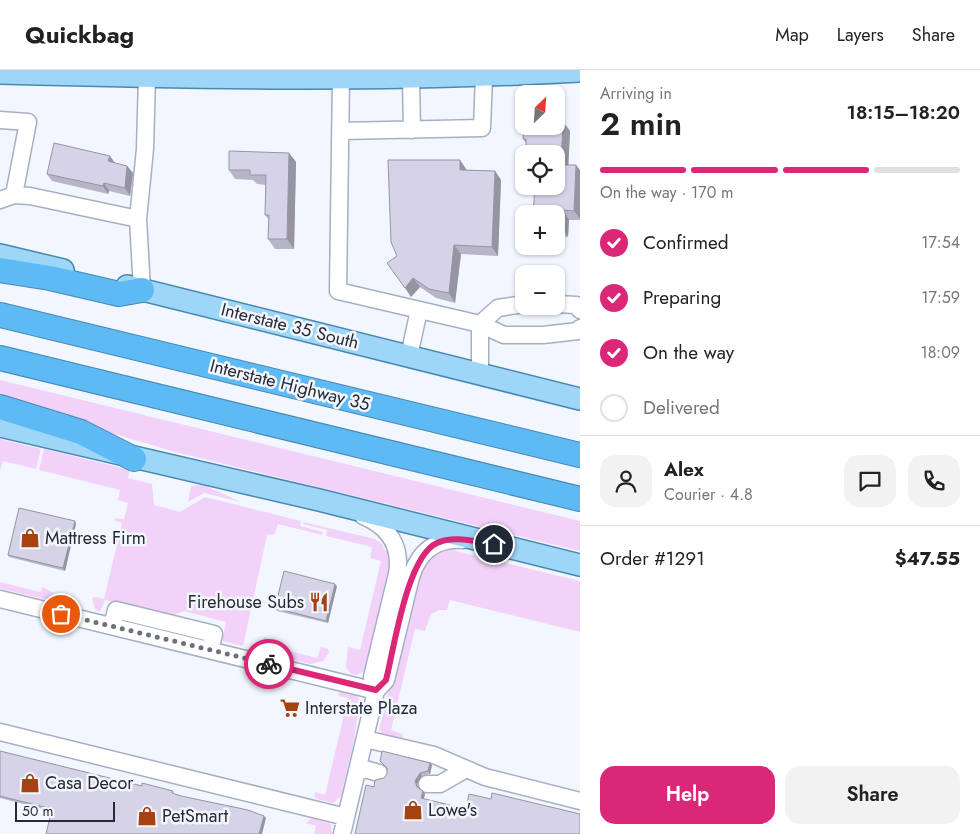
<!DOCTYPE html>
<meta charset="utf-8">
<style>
body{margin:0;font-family:Jost,sans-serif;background:#f2f2f2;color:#222;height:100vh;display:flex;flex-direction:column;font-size:19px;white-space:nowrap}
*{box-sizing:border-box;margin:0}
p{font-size:16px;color:#767676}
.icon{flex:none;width:28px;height:28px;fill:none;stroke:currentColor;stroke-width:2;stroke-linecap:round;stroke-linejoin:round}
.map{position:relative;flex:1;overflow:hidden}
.panel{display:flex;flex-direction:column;background:#fff;width:400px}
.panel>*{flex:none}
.needle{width:32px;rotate:25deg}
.tools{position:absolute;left:515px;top:15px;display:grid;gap:10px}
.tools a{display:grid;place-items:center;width:50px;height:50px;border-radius:10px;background:#fff;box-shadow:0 1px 4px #0004;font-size:25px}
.scale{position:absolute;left:15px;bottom:12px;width:100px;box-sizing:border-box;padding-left:5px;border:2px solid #272a32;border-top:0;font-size:14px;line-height:18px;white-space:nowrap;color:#272a32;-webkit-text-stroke:4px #f2f6fe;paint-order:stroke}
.pin{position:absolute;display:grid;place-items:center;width:42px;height:42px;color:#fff;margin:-21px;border:2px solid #fff;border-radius:50%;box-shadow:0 1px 5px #0007}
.courier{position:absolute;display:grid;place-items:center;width:50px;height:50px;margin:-25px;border:4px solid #db2777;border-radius:50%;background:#fff;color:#222;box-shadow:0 1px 6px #0007}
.overview em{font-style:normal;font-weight:600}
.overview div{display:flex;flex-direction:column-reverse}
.overview{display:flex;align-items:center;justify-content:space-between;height:85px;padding:0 20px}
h1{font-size:32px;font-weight:600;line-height:38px}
.bar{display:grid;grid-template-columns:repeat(4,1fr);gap:8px 5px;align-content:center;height:60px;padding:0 20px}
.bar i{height:6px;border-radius:4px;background:#e0e0e0}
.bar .selected{background:#db2777}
.bar p{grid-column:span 4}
.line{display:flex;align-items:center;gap:12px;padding:0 20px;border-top:1px solid #e0e0e0}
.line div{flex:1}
.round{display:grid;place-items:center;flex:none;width:52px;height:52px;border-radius:15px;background:#f2f2f2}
ol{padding:0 20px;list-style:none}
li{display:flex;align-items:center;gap:15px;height:55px}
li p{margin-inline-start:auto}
li .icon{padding:5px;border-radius:50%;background:#db2777;color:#fff;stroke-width:4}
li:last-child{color:#767676}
li i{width:28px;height:28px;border:2px solid #e0e0e0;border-radius:50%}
.button{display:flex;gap:10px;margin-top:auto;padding:10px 20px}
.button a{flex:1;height:58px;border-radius:15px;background:#db2777;color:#fff;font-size:20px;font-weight:600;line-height:58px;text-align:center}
.button a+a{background:#f2f2f2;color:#222}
header{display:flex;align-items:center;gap:30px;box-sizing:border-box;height:70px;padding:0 25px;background:#fff;border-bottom:1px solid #e0e0e0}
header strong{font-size:24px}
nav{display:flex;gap:28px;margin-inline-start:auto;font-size:18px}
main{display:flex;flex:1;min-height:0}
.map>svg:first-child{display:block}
.green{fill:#f3d2fa}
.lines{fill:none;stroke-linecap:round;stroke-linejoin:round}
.minor-casing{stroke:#a6afc4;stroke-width:19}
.major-casing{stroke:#4a88b0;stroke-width:24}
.highway-casing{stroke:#4a88b0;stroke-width:26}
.minor{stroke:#fff;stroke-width:16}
.major{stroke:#9ed6f8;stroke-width:21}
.highway{stroke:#5dbaf4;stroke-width:24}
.wall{fill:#b8b5c8}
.shaded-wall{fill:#9694a3}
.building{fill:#d6d3e9;stroke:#9694a3}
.done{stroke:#6e7179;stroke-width:5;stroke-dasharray:0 9}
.route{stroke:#db2777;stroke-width:6}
.labels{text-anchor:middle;stroke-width:5;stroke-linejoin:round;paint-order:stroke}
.street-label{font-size:18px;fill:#272a32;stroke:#f2f6fe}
.poi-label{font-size:18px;fill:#272a32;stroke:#f2f6fe;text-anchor:start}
</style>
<header>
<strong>Quickbag</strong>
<nav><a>Map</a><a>Layers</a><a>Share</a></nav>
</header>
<main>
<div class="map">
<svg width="580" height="764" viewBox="0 0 580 764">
<rect width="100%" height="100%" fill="#f2f6fe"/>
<!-- green -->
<path class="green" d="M 0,310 L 580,451 L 580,481 L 175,382 L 0,330 Z
M 0,369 L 41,379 L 36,399 L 3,391 L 0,400 Z
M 44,379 L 130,400 L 128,408 L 152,414 L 154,435 L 180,442 L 205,427 L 301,451 L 300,456 L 323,462 L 322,465 L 278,454 L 275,464 L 267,465 L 243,576 L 222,571 L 226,552 L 184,541 L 171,546 L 105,530 L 100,542 L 95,539 L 92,529 L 94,527 L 104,529 L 122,453 L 113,450 L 116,448 L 124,449 L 128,433 L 118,430 L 120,420 L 39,400 Z
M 198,415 L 206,416 L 241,432 L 204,423 L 188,432 L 191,416 Z
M 303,452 L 375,469 L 382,474 L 385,481 L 388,479 L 392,493 L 366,600 L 357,605 L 351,604 L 346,597 L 348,577 L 360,580 L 381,491 L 370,488 L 372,477 L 326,466 L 327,460 L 303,454 Z
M 444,478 L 580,511 L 580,562 L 450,530 L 447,540 L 439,540 L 431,544 L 425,561 L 415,559 L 391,660 L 402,664 L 403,667 L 401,669 L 383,665 L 379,660 L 418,501 L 421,494 Z
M 0,507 L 0,512 L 40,522 L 43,517 L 66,531 L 69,525 L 63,522 L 73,526 L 73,531 L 65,534 L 2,519 L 0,518 Z
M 265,567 L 274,577 L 317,588 L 321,577 L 328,579 L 329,582 L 323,591 L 310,594 L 265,582 L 262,575 Z
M 341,621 C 349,622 358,623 360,631 L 353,675 L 341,726 L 333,733 L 317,729 L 314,726 L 315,722 L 325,725 L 348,628 L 339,626 L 338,623 Z
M 312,748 L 331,754 L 332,764 L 314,764 L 316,756 L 306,753 Z"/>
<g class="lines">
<defs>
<path id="minor" d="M 411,7 L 412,60
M 341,8 L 338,221 L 480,254 L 504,265 L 543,265 L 578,261 L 580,258
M 0,50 L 28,52 L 14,125
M 340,61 L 482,58 L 484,6
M 0,130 L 14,125 L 30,126 L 138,149
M 142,220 L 138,149 L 145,79 L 147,6
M 556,234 L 576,235 L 580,240
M 409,286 L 419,240
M 480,306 L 480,254 L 498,238 L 524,234
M 363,446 C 389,457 402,476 397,504 L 372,607 L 376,621 L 386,610 L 411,507 C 419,481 436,468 463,470
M 0,529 L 376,621 L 342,764
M 112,556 L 116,540 L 214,564 L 210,580
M 0,662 L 346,747
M 365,669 L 434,685 L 485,707 L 580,731
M 358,697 L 379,703
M 427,714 L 440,714 L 466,699"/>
<path id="major" d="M 0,3 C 193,8 387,12 580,1
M 0,185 L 63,200
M 127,216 L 580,329
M 0,356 L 319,430 L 580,495"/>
<path id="highway" d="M 0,200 L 50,208 L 119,224 L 142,220
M 0,245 L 580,385
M 0,288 L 580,429
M 0,337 L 81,362 L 134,389"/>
</defs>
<!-- minor casing -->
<use href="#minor" class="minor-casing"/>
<!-- major casing -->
<use href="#major" class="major-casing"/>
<!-- highway casing -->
<use href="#highway" class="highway-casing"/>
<!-- minor -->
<use href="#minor" class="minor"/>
<!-- major -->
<use href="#major" class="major"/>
<!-- highway -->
<use href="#highway" class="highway"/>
</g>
<!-- wall -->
<path class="wall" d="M 563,52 L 570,61 L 568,95 L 580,100 L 580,150 L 569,150 L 568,167 L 556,166 L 556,144 L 534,124 L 531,124 L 526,116 L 556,116 L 523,69 Z
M 289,83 L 296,92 L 294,179 L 275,179 L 268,169 L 269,150 L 265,145 L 266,115 L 257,114 L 253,110 L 235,109 L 229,100 Z
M 460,90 L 466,99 L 466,100 L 495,101 L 501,110 L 498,186 L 461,184 L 455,233 L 436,228 L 420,217 L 411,227 L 397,186 Z
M 114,93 L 127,96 L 133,103 L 130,126 L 109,121 L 108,124 L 52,111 L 47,104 Z
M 76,454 L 65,501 L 9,487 L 8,485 Z
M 337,516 L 328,553 L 277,541 L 275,538 Z
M 0,681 L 142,716 L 173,721 L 174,724 L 266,748 L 51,741 L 0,728 Z
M 380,691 L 430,693 L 432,695 L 430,704 L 422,706 L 417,714 L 418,718 L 423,721 L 425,724 L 424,729 L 466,739 L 491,729 L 580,744 L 355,764 L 374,717 L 384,708 L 387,704 L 387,698 Z"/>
<!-- shaded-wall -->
<path class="shaded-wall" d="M 563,52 L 570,61 L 568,104 L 561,95 Z
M 289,83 L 296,92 L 294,179 L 287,169 Z
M 110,86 L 115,93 L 108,91 Z
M 460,90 L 466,99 L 466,109 L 460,100 Z
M 576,95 L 580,100 L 580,149 L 574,141 Z
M 127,96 L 133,103 L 130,126 L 125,118 Z
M 495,101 L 501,110 L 498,186 L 492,177 Z
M 104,113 L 109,121 L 108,124 L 103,116 Z
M 563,140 L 569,150 L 568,167 L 562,157 Z
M 454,175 L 461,184 L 455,233 L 449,223 Z
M 413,208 L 420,217 L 411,227 L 405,218 Z
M 75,451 L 76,454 L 65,501 L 63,498 Z
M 335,514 L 337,516 L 328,553 L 326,551 Z
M 430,693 L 432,695 L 430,704 L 428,701 Z
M 420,703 L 422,706 L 417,714 L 419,719 L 417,717 L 415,711 Z
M 423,721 L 425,724 L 423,731 L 421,728 Z
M 264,746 L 266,748 L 262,764 L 259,764 Z"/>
<!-- building -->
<path class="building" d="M 556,51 L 563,52 L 561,95 L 576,95 L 574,141 L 563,140 L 562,157 L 556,157 L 556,144 L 533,144 L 535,116 L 556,116 L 556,84 L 526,84 L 526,69 L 523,69 L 524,56 L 556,56 Z
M 54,73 L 110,86 L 108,91 L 127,96 L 125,118 L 104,113 L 103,116 L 47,104 Z
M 229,81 L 289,83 L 287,169 L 268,169 L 269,145 L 265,145 L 266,105 L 250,105 L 250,100 L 229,100 Z
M 388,90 L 460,90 L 460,100 L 495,101 L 492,177 L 454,175 L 449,223 L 429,219 L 413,208 L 405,218 L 387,193 L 397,186 L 391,172 Z
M 19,438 L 75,451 L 63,498 L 8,485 Z
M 284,501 L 335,514 L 326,551 L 275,538 Z
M 0,681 L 142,716 L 142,713 L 173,721 L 172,723 L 181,726 L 248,740 L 264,746 L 259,764 L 46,764 L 52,739 L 0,726 Z
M 382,681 L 430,693 L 428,701 L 420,703 L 415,711 L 417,717 L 423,721 L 421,728 L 466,739 L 469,724 L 491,729 L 492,723 L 580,744 L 580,764 L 355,764 L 366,715 L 374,717 L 375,710 L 384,708 L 387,704 L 387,698 L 380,691 Z"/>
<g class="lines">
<!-- done -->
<path class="done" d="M 61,544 L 269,594"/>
<!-- route -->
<path class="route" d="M 269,594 L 376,620 L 386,610 C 394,579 407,486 437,473 C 454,465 476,472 494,474"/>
</g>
<!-- icons -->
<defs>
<symbol id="shop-bare" viewBox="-9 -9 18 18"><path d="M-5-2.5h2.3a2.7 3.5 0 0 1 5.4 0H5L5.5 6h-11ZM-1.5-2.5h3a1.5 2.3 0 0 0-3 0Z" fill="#a64211" stroke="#f2f6fe" stroke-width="2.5" paint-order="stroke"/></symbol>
<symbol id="restaurant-bare" viewBox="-9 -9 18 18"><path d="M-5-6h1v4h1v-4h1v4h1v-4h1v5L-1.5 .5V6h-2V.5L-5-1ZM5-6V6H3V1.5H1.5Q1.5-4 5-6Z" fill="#a64211" stroke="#f2f6fe" stroke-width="2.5" paint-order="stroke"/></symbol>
<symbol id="supermarket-bare" viewBox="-9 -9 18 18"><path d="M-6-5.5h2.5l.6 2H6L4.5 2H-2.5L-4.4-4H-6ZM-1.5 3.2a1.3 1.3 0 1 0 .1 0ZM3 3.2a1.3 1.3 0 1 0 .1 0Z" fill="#a64211" stroke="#f2f6fe" stroke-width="2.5" paint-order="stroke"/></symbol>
</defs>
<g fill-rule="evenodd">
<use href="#shop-bare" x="16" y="454" width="28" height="28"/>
<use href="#restaurant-bare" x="305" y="518" width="28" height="28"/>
<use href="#supermarket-bare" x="276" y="624" width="28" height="28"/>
<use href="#shop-bare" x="16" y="699" width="28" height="28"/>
<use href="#shop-bare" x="399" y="726" width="28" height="28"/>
<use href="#shop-bare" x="133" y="732" width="28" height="28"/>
</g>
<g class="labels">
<!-- street labels -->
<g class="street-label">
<text transform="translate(290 256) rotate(14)" y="6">Interstate 35 South</text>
<text transform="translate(290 315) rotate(14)" y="6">Interstate Highway 35</text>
</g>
<!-- poi labels -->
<g class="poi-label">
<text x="45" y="474">Mattress Firm</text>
<text x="304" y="538" text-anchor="end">Firehouse Subs</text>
<text x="305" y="644">Interstate Plaza</text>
<text x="45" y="719">Casa Decor</text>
<text x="428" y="746">Lowe's</text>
<text x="162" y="752">PetSmart</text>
</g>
</g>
</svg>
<div class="tools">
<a><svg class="needle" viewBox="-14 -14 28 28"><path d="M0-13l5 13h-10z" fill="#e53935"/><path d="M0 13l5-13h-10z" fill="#767676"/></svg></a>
<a><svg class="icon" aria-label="locate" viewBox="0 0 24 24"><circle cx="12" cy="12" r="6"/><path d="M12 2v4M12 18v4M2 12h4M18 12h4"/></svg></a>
<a>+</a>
<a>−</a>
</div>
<div class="scale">50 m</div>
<div class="pin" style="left:61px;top:544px;background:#ea580c"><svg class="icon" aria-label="bag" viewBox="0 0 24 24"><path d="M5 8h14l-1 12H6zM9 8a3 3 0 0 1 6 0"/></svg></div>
<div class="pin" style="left:494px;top:474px;background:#1f2937"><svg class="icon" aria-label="home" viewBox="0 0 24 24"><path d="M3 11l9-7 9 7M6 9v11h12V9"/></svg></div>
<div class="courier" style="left:269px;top:594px"><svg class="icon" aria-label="bike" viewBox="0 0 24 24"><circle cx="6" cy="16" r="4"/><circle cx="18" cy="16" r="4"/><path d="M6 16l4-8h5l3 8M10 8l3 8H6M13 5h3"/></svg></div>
</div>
<section class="panel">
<div class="overview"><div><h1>2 min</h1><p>Arriving in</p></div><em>18:15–18:20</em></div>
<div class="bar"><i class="selected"></i><i class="selected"></i><i class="selected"></i><i></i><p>On the way · 170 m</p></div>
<ol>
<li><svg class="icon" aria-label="check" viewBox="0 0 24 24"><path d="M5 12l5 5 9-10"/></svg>Confirmed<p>17:54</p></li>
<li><svg class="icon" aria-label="check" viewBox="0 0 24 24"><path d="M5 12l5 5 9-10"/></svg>Preparing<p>17:59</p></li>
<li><svg class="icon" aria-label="check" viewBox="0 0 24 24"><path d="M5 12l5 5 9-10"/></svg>On the way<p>18:09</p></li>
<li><i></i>Delivered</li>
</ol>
<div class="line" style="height:90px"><a class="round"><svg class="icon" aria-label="person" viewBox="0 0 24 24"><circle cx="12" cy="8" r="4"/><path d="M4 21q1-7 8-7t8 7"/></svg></a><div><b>Alex</b><p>Courier · 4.8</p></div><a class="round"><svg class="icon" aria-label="chat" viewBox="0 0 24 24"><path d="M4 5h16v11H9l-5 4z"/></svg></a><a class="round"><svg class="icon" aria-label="phone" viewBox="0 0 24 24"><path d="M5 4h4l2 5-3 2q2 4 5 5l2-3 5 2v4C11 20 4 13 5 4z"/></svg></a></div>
<div class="line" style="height:65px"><div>Order #1291</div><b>$47.55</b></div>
<div class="button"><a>Help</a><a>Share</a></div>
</section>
</main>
